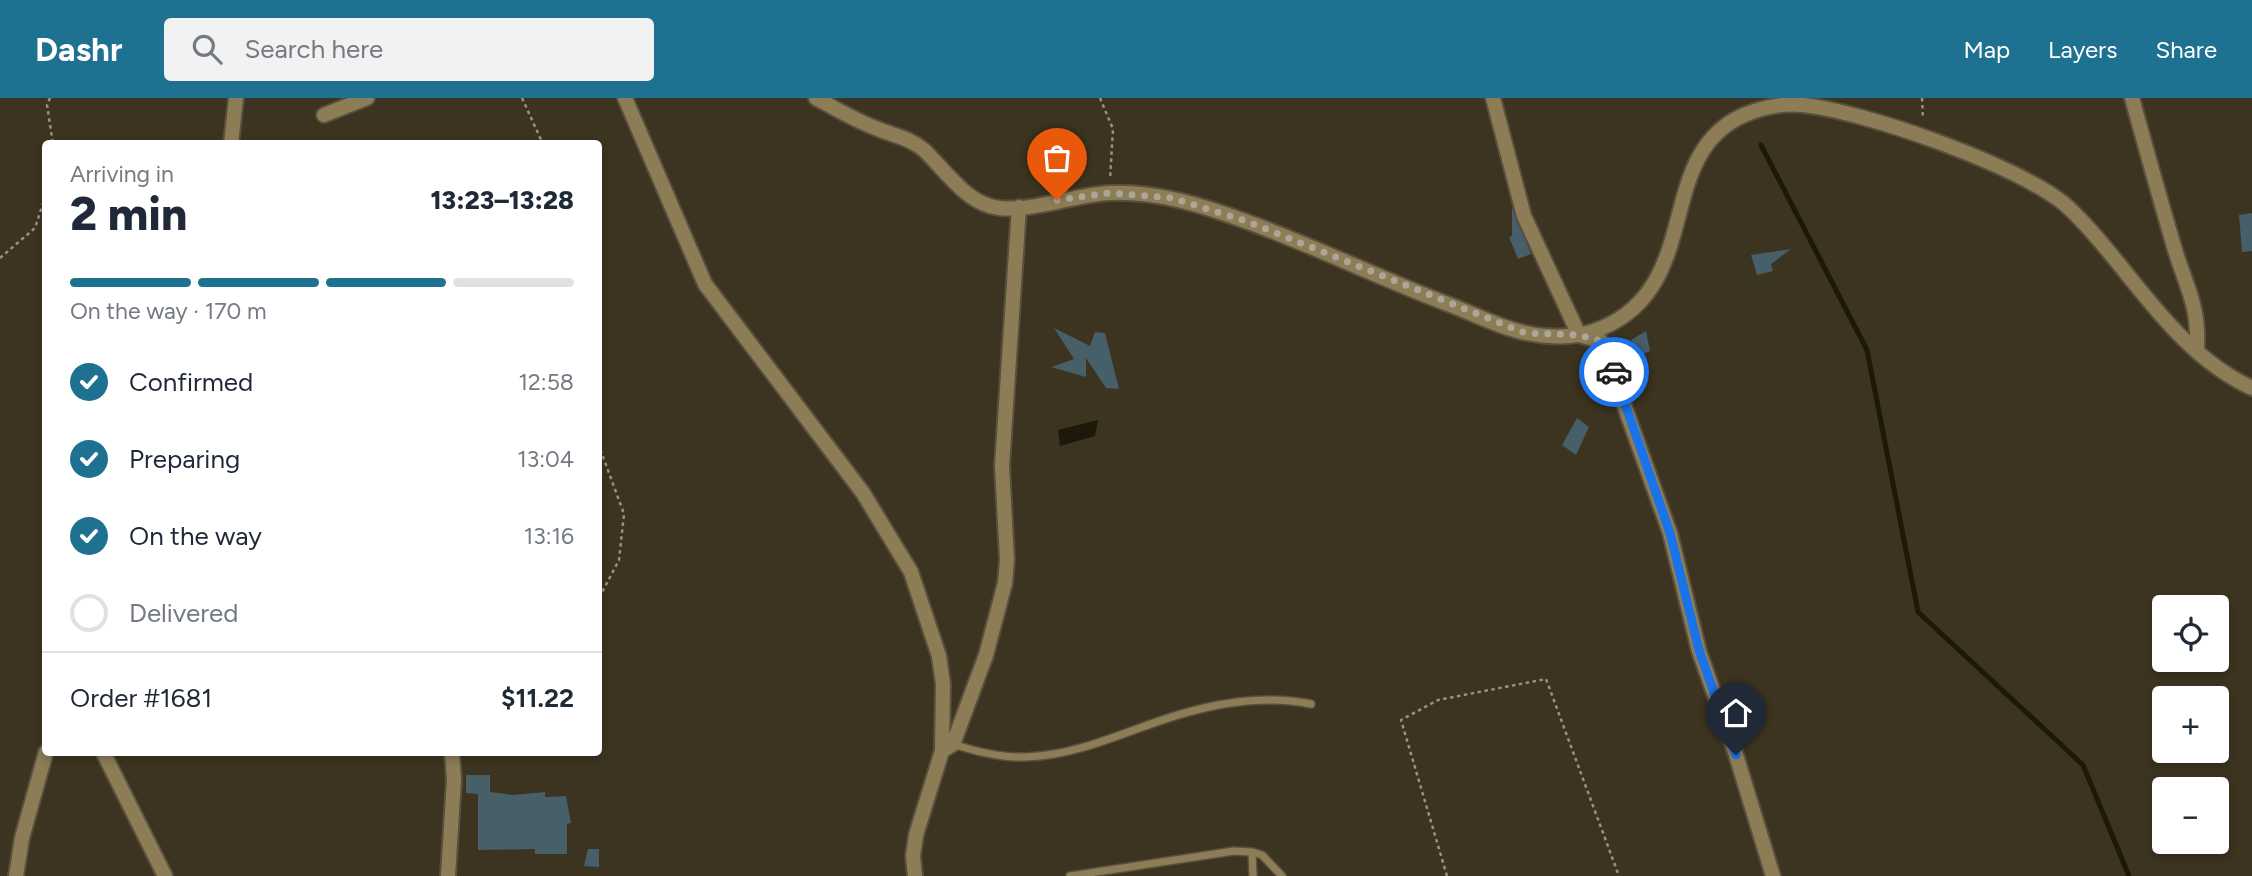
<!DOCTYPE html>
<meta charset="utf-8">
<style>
body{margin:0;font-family:Figtree,sans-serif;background:#f2f2f3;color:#1f2937;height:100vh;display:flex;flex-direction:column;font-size:26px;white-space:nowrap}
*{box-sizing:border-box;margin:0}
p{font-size:23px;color:#747a83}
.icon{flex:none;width:38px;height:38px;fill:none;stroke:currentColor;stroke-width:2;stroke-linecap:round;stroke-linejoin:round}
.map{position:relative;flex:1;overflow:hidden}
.details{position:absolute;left:42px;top:42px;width:560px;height:616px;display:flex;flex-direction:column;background:#fff;border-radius:7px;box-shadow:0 4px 10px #0003}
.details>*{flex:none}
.buttons{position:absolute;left:2152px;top:497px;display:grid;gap:14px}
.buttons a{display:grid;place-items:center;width:77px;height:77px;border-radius:7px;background:#fff;box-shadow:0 4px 10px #0003;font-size:35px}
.pin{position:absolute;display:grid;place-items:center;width:60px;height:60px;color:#fff;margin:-72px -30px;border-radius:50% 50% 50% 0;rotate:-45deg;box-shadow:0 0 7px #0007}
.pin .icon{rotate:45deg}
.courier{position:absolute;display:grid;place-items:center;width:70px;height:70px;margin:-35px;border:5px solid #1a73e8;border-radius:50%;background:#fff;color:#222;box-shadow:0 2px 9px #0007}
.headline em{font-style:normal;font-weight:800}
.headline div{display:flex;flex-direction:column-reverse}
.headline{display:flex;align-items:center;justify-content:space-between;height:119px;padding:0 28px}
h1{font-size:46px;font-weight:800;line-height:52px}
.bar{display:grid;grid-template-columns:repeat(4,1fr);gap:10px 7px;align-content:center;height:84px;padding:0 28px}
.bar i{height:9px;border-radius:5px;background:#e0e1e3}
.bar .selected{background:#1e7190}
.bar p{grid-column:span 4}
.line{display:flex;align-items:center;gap:18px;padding:0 28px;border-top:2px solid #e0e1e3}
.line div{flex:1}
ol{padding:0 28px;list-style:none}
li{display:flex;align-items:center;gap:21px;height:77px}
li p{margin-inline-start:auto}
li .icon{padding:7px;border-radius:50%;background:#1e7190;color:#fff;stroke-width:4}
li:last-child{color:#747a83}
li i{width:38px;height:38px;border:4px solid #e0e1e3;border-radius:50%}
header{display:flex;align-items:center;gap:42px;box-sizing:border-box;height:98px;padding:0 35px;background:#1e7190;color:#fff}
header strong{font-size:33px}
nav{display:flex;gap:38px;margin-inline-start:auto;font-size:24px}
.search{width:490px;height:63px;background:#f2f2f3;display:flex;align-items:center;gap:18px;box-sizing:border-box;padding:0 24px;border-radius:7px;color:#747a83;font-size:26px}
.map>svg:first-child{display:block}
.water{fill:#1d180a}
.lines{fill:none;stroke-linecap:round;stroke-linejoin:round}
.stream{stroke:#1d180a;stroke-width:5}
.building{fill:#465f69}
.service-casing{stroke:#58503d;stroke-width:10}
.minor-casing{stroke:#58503d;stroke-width:18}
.tertiary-casing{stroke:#58503d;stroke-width:18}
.path{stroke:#989282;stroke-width:2.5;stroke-dasharray:3.5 3.5;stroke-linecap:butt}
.service{stroke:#8d7d57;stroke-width:7}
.minor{stroke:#8d7d57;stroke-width:14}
.tertiary{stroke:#8d7d57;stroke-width:14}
.done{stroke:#aca698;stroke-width:7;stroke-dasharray:0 12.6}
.route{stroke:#1a73e8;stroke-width:9}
</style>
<header>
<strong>Dashr</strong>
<div class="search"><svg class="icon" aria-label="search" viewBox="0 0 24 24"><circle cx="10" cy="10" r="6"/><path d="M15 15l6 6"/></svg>Search here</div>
<nav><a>Map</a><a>Layers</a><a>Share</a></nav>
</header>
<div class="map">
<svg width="2252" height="778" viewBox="0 0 2252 778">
<rect width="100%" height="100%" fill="#3c3420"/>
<!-- water -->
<path class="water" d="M 1098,322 L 1095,338 L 1060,348 L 1058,332 Z"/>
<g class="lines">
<!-- stream -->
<path class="stream" d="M 1761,47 L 1867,252 L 1918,514 L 2083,667 L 2129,778"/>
</g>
<!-- building -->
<path class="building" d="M 1512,109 L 1531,156 L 1518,161 L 1509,139 L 1512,138 Z
M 2252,115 L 2252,153 L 2242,154 L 2239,117 Z
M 1791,151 L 1771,166 L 1773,173 L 1757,177 L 1751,157 Z
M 1054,230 L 1090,248 L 1095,234 L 1105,235 L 1119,291 L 1106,290 L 1086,260 L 1086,279 L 1051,269 L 1074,261 Z
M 1646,233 L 1650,253 L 1639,258 L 1631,242 Z
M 1577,320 L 1589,329 L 1576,357 L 1562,347 Z
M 466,677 L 490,677 L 490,694 L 513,697 L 545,694 L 545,699 L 566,698 L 571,725 L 567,726 L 567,756 L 535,756 L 535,751 L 478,752 L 478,696 L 466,695 Z
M 588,751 L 599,751 L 599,769 L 584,768 Z"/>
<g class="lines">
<defs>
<path id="service" d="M 953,646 C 977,654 1001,660 1026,659 C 1088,657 1142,624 1200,611 C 1237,602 1275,599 1311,606
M 1252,754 L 1262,757 L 1282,778
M 1070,778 L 1234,753 L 1252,754 L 1253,778"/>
<path id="minor" d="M 625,0 L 705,186 L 863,395 L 911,474 L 939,558 L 943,586 L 942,653 L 916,737 L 913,758 L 915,778
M 816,0 C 836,11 856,23 878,31 C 895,38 910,40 924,52 C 943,70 964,101 990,108 C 1023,118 1074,96 1110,95 C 1156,93 1202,107 1245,123 C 1315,148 1383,182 1453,208 C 1476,217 1501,230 1526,235 C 1551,240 1579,240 1602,230 C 1705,186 1653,57 1744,17 C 1763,9 1783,5 1803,7 C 1867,14 2010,65 2062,104 C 2072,112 2083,124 2092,134 C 2141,189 2182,258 2252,290
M 1493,0 L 1524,118 L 1579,237 L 1601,243 L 1670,435 L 1699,553 L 1736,657 L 1773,778
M 2132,0 C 2146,51 2160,101 2175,152 C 2187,191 2199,207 2197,251
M 324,17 L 367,0
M 942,653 L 953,646 L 986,557 L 1005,485 L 1007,462 L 1002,368 L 1019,109
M 103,654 L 165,778
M 448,778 L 454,682 L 452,654"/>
<path id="tertiary" d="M 231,46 L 236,0
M 16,778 L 22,740 L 46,654"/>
</defs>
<!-- service casing -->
<use href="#service" class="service-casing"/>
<!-- minor casing -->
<use href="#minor" class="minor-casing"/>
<!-- tertiary casing -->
<use href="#tertiary" class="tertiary-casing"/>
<!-- path -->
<path class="path" d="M 50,0 L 47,7 L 53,46
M 522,0 L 543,46
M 1100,0 L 1113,31 L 1110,81
M 1922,0 L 1923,21
M 0,160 L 35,130 L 46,96
M 598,345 L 624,416 L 619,462 L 598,502
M 1447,778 L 1401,622 L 1438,602 L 1546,581 L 1619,778"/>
<!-- service -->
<use href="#service" class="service"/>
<!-- minor -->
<use href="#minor" class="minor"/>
<!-- tertiary -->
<use href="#tertiary" class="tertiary"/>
</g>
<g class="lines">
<!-- done -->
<path class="done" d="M 1057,102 L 1109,95 L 1172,100 L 1246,123 L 1525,235 L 1579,237 L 1601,243 L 1614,274"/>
<!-- route -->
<path class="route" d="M 1614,274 L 1670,435 L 1699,552 L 1736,657"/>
</g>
</svg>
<div class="buttons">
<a><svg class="icon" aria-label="locate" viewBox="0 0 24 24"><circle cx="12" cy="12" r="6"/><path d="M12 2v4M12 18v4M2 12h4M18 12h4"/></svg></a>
<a>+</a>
<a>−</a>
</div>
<div class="pin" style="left:1057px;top:102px;background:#ea580c"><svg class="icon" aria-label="bag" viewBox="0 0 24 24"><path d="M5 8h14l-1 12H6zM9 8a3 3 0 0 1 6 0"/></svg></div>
<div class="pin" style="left:1736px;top:657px;background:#1f2937"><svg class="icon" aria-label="home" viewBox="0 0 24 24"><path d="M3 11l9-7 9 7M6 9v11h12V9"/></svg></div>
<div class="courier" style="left:1614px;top:274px"><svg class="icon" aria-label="car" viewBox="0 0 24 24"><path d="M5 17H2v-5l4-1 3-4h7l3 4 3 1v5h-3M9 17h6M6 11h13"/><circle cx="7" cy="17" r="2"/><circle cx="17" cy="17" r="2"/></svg></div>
<section class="details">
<div class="headline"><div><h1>2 min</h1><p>Arriving in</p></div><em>13:23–13:28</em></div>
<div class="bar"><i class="selected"></i><i class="selected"></i><i class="selected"></i><i></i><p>On the way · 170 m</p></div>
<ol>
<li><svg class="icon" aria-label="check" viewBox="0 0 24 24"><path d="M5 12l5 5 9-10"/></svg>Confirmed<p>12:58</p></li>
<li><svg class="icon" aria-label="check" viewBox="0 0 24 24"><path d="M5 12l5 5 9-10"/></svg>Preparing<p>13:04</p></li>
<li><svg class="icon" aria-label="check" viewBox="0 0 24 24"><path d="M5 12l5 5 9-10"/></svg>On the way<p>13:16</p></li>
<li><i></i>Delivered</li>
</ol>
<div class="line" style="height:91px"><div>Order #1681</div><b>$11.22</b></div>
</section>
</div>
